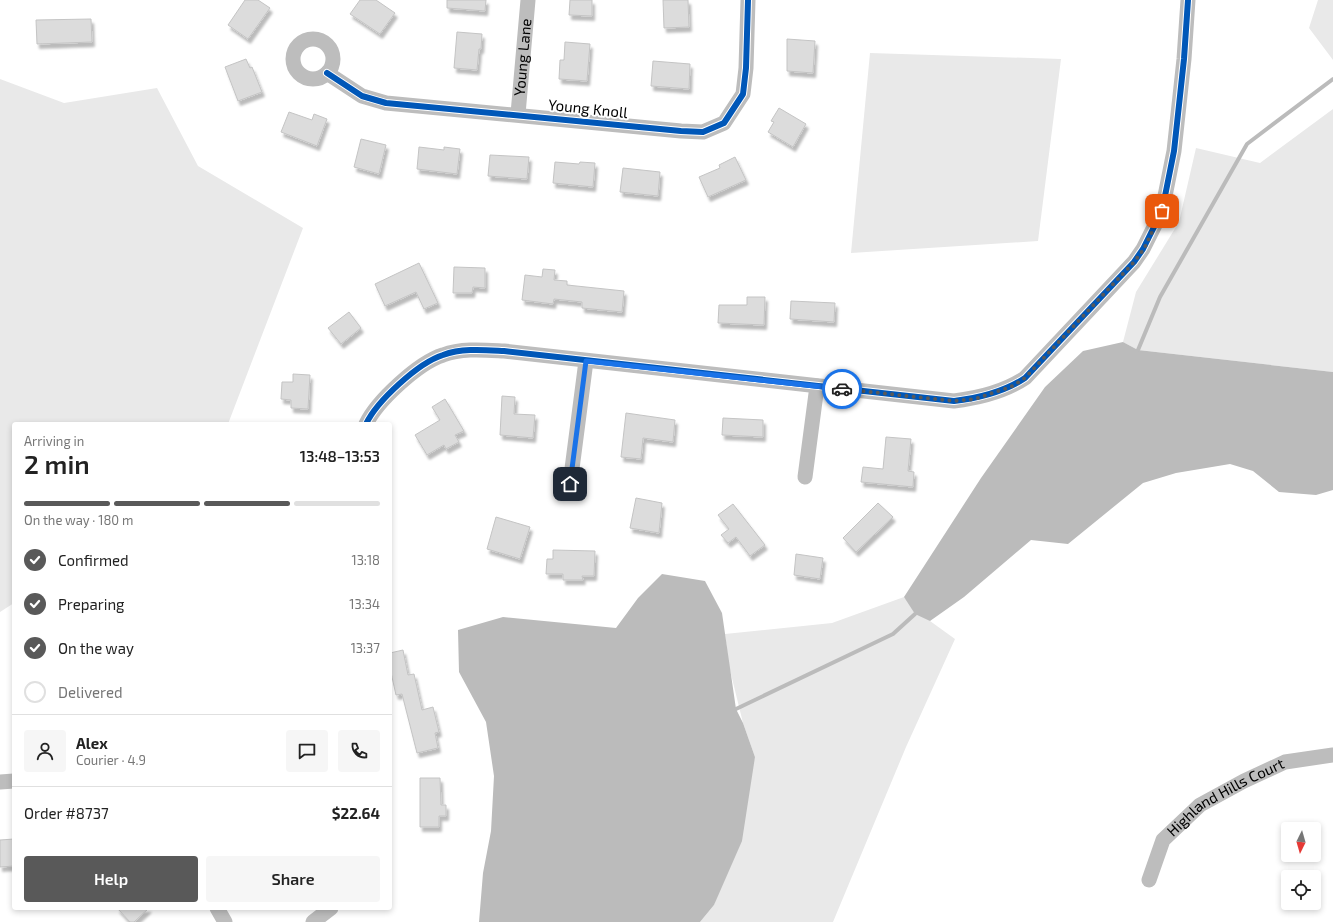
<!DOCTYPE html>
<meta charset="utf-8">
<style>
body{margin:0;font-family:"Exo 2",sans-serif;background:#f6f6f6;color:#222;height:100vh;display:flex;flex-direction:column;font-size:15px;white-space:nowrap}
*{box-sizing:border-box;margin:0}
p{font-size:13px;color:#767676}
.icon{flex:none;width:22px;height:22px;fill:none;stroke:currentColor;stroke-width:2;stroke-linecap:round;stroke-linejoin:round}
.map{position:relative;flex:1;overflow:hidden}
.sheet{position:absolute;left:12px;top:422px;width:380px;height:488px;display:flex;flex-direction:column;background:#fff;border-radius:4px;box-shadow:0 2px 6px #0003}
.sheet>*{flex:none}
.needle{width:26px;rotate:185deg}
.controls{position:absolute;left:1281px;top:822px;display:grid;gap:8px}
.controls a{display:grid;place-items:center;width:40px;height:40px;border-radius:4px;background:#fff;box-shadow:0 2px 6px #0003;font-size:20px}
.pin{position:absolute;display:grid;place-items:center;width:34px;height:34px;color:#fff;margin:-17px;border-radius:8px;box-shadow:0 2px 6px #0006}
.courier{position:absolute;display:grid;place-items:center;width:40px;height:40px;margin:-20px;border:3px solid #1a73e8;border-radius:50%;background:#fff;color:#222;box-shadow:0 1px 5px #0007}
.headline em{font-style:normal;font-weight:600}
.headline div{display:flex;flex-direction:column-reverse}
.headline{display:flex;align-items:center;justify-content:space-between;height:68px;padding:0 12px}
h1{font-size:26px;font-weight:600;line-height:30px}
.bar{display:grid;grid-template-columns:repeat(4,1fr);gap:6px 4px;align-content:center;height:48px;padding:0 12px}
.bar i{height:5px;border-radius:3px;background:#e0e0e0}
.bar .current{background:#595959}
.bar p{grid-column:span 4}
.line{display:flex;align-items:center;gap:10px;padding:0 12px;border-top:1px solid #e0e0e0}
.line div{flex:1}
.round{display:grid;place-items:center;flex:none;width:42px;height:42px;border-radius:4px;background:#f6f6f6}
ol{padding:0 12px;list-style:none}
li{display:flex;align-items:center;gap:12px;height:44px}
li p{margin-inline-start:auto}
li .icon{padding:4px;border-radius:50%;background:#595959;color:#fff;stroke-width:4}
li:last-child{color:#767676}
li i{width:22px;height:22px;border:2px solid #e0e0e0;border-radius:50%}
.primary-button{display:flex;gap:8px;margin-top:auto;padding:8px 12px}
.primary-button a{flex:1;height:46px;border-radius:4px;background:#595959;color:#fff;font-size:16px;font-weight:600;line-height:46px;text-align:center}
.primary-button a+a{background:#f6f6f6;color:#222}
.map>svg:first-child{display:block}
.green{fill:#e9e9e9}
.water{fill:#bbb}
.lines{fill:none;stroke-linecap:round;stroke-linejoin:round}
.stream{stroke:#bbb;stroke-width:4}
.building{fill:#dcdcdc;stroke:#c4c4c4;filter:url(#shadow)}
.street{stroke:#bdbdbd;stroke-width:15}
.cycleway-casing{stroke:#fff;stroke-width:8}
.cycleway{stroke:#0057b8;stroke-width:6}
.done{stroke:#595959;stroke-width:4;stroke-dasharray:0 7.2}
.route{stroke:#1a73e8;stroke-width:5}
.labels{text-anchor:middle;stroke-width:4;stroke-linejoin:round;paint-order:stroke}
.street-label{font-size:15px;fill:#000;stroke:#fff}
</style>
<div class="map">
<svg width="1333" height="922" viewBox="0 0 1333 922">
<defs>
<filter id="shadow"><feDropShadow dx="2.5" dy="4.5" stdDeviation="1" flood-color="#0004"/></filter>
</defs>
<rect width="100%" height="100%" fill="#fff"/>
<!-- green -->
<path class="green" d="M 1318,0 L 1333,0 L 1333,60 L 1309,28 Z
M 870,53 L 1061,59 L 1038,241 L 851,253 Z
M 0,79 L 64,103 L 157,88 L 198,166 L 303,228 L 228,424 L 14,424 L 14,603 L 0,612 Z
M 1333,109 L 1333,372 L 1138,350 L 1123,342 L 1136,292 L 1179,222 L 1196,148 L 1260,163 Z
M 904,597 L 930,621 L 955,639 L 906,747 L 833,922 L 700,922 L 714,905 L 755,757 L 743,723 L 729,666 L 725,634 L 832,623 Z"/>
<!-- water -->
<path class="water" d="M 1123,342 L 1138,350 L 1333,372 L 1333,490 L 1316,495 L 1279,492 L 1253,471 L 1230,464 L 1176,473 L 1143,483 L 1068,544 L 1031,540 L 964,597 L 930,621 L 915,614 L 904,597 L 981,478 L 1045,387 L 1083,351 Z
M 662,574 L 705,581 L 722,613 L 736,709 L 743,723 L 755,757 L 742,841 L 714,905 L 700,922 L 479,922 L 483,873 L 491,831 L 494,776 L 486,722 L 459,672 L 458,630 L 503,617 L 616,628 L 638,598 Z"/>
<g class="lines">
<!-- stream -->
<path class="stream" d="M 1138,350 L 1160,297 L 1247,144 L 1333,79
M 736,709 L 893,634 L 915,614"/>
</g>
<!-- building -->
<path class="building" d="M 245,0 L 258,0 L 270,8 L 248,39 L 228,25 Z
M 360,0 L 376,0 L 395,13 L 380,34 L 350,14 Z
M 447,0 L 486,0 L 485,11 L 447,8 Z
M 570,0 L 592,0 L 592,16 L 569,15 Z
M 663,0 L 688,0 L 689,27 L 664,28 Z
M 91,19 L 92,42 L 37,44 L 36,20 Z
M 457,32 L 482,34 L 481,49 L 479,49 L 477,70 L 454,68 Z
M 787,39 L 815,41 L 813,73 L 787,71 Z
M 565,42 L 590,44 L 587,81 L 559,79 L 560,60 L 564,60 Z
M 246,59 L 250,68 L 252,67 L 262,92 L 238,101 L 225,67 Z
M 653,61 L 690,64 L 689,89 L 651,86 Z
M 779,108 L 806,124 L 793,147 L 768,132 L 774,122 L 771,121 Z
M 289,112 L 312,120 L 314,114 L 327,119 L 317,146 L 281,132 Z
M 361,139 L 386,145 L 379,174 L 354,167 Z
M 419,147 L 444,150 L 444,147 L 460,149 L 457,174 L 417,169 Z
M 490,155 L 529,157 L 527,179 L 488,176 Z
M 735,157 L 746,180 L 708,197 L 699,177 L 720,168 L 719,165 Z
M 555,162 L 579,164 L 580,162 L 595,163 L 593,187 L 553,183 Z
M 623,168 L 660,172 L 658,196 L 620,192 Z
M 419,263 L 438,303 L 424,309 L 416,292 L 385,306 L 375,284 Z
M 454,267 L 485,268 L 485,288 L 473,287 L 472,293 L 453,293 Z
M 543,269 L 555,270 L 554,280 L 567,281 L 567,285 L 624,291 L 622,312 L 582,308 L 582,302 L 554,299 L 553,304 L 522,300 L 525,275 L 542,277 Z
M 747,297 L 765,297 L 764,325 L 718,323 L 719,305 L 747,305 Z
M 791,301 L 835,303 L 834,322 L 790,319 Z
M 349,312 L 361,328 L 341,344 L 328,328 Z
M 293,374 L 310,375 L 308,409 L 291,408 L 291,400 L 281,399 L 282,382 L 293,382 Z
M 502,396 L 515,397 L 514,414 L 535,415 L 533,438 L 500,435 Z
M 445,399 L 464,431 L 455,435 L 459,442 L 446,449 L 444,445 L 427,455 L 415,435 L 440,420 L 432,407 Z
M 626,413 L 675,420 L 673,442 L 643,438 L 641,459 L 621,457 Z
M 723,418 L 763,420 L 763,437 L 722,435 Z
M 886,437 L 911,439 L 908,471 L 914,472 L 913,487 L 861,482 L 863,467 L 883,469 Z
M 636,498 L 662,503 L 659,533 L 630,528 Z
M 878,503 L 893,517 L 856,552 L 843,538 Z
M 733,504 L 765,545 L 750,556 L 736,537 L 728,543 L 721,535 L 729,529 L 718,515 Z
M 496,517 L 530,527 L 520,559 L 487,549 Z
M 553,550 L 595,551 L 594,576 L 582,576 L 583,580 L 563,580 L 563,574 L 546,574 L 547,559 L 553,559 Z
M 796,554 L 823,558 L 820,579 L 794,575 Z
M 403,650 L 408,675 L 414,674 L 422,710 L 433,707 L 439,732 L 435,733 L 438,748 L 417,753 L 402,694 L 396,695 L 390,668 L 390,653 Z
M 420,778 L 440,778 L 441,805 L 446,805 L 446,816 L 439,816 L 439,827 L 420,827 Z
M 14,839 L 14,866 L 0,867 L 0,840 Z
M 117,908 L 149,908 L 134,922 L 130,922 Z"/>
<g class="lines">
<!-- street -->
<g class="street">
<circle cx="313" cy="59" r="20"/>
<path d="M 327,73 L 362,96 L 386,103 L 681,131 L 703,132 L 724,123 L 743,94 L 746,68 L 748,0"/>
<path id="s1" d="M 518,114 L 528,0"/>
<path d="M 366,424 C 377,401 418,363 443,355 C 462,348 484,350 504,351 L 954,401 C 979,398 1004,392 1025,378 L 1134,262 L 1143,249 L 1162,211 L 1174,151 L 1184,59 L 1188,0"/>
<path d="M 805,477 L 817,386"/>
<path d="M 570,484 L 586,361"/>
<path d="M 0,782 L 14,781"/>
<path id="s2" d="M 1149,880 L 1163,840 L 1200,805 L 1244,781 L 1285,762 L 1333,755"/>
<path d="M 217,908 L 225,922"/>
<path d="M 313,922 L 331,908"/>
</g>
<defs>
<path id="cycleway" d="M 327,73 L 362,96 L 386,103 L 681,131 L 703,132 L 724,123 L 743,94 L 746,68 L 748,0
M 366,424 C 377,401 418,363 443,355 C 462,348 484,350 504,351 L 954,401 C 979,398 1004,392 1025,378 L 1134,262 L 1143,249 L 1162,211 L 1174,151 L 1184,59 L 1188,0"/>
</defs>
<!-- cycleway casing -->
<use href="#cycleway" class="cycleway-casing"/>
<!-- cycleway -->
<use href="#cycleway" class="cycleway"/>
</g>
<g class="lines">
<!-- done -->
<path class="done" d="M 842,389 L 954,401 L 975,399 L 1013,386 L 1025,378 L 1134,262 L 1144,249 L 1162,211"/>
<!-- route -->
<path class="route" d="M 570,484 L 586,361 L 842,389"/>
</g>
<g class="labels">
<!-- street labels -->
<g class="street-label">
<text dy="5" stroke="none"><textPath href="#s1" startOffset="57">Young Lane</textPath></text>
<text transform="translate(588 109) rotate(6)" y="5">Young Knoll</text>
<text dy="5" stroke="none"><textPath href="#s2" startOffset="119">Highland Hills Court</textPath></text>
</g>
</g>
</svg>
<div class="controls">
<a><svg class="needle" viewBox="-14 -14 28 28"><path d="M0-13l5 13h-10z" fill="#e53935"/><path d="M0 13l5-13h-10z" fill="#767676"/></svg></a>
<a><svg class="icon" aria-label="locate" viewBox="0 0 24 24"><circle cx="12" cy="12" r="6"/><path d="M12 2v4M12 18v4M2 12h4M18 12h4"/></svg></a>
</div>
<div class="pin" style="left:1162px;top:211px;background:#ea580c"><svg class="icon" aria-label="bag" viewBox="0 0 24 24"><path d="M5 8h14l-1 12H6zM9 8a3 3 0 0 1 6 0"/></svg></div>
<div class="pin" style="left:570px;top:484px;background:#1f2937"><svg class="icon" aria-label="home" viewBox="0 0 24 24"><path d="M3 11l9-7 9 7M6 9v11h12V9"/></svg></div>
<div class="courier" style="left:842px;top:389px"><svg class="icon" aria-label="car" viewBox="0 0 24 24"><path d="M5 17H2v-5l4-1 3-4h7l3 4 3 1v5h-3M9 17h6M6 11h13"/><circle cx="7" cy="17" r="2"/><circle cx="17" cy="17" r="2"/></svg></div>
<section class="sheet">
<div class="headline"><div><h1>2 min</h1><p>Arriving in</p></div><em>13:48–13:53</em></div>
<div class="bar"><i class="current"></i><i class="current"></i><i class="current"></i><i></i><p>On the way · 180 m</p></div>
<ol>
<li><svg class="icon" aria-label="check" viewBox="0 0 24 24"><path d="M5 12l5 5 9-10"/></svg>Confirmed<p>13:18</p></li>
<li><svg class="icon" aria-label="check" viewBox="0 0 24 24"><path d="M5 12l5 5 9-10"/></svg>Preparing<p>13:34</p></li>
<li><svg class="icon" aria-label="check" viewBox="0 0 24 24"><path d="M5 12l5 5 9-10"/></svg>On the way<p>13:37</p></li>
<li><i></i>Delivered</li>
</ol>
<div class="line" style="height:72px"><a class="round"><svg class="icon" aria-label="person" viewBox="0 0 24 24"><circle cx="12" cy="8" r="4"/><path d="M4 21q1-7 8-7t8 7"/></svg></a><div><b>Alex</b><p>Courier · 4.9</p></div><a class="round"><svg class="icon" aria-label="chat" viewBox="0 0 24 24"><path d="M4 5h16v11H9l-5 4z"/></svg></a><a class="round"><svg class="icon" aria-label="phone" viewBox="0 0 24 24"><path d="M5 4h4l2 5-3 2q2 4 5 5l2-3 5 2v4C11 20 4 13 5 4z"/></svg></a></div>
<div class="line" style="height:52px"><div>Order #8737</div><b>$22.64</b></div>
<div class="primary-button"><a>Help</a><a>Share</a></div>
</section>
</div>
